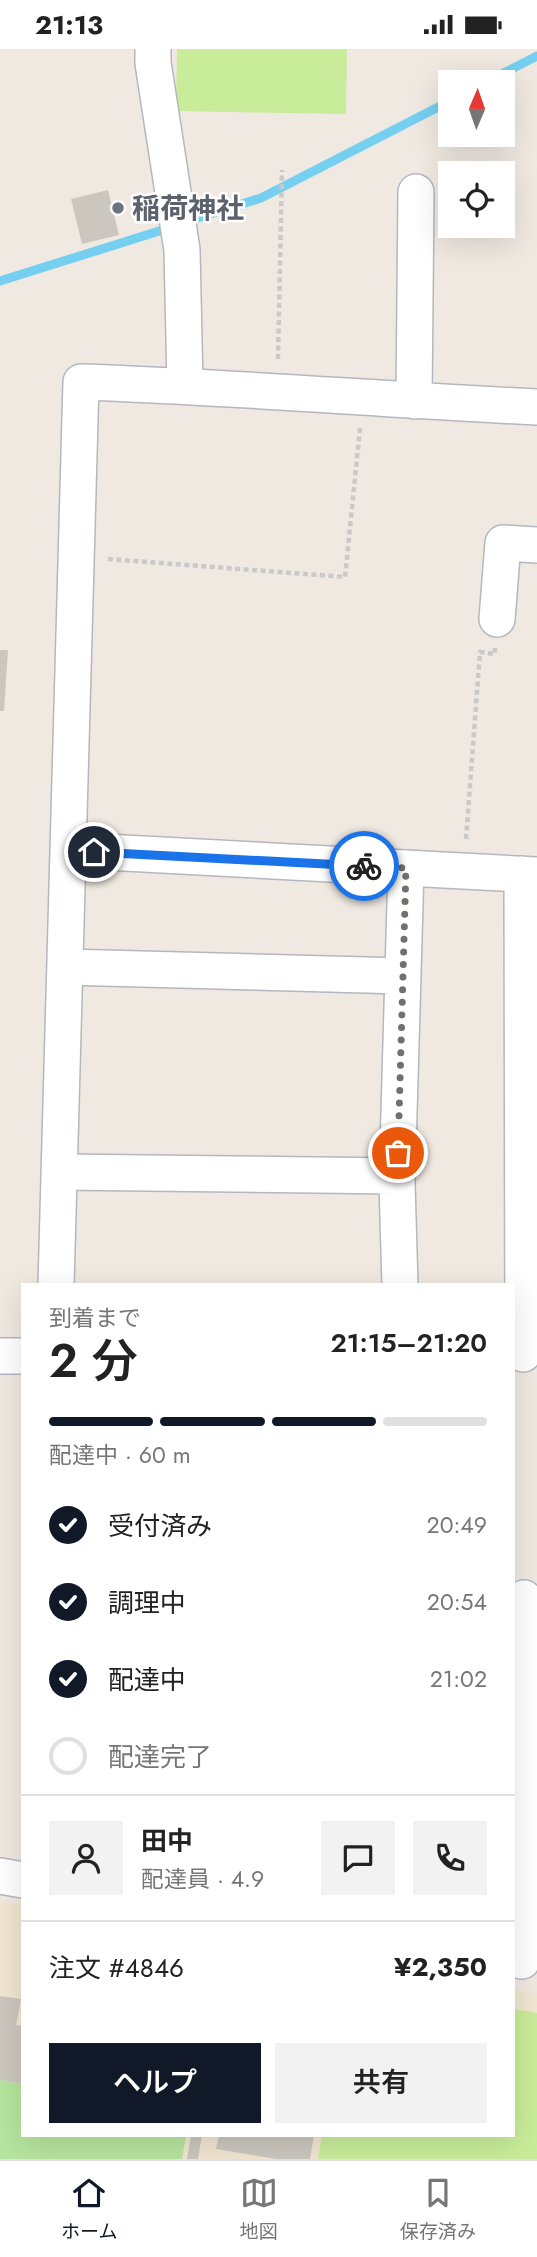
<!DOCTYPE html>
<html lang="ja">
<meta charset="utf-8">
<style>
body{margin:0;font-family:Jost,"Noto Sans JP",sans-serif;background:#f2f2f2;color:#222;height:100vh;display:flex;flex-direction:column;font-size:26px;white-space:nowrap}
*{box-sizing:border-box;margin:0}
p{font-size:23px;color:#767676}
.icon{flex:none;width:38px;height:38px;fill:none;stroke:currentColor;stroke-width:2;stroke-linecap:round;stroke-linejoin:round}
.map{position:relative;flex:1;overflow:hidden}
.side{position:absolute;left:21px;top:1234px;width:494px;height:854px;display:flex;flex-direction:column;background:#fff;border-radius:0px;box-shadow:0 7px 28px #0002}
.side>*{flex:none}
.needle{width:46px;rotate:2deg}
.fabs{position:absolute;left:438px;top:21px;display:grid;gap:14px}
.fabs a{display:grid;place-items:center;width:77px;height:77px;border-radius:0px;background:#fff;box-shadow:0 7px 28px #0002;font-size:35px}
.pin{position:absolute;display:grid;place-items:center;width:60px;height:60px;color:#fff;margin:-30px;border:4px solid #fff;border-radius:50%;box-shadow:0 2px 7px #0007}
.courier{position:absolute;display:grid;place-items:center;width:70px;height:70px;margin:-35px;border:5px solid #1a73e8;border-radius:50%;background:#fff;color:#222;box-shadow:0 2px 9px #0007}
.overview em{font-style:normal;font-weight:600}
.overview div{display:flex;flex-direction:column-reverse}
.overview{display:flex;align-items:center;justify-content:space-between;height:119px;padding:0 28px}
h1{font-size:46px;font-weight:600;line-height:52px}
.bar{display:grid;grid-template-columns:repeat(4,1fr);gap:10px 7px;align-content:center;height:84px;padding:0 28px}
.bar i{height:9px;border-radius:5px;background:#e0e0e0}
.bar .selected{background:#111827}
.bar p{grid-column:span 4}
.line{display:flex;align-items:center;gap:18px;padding:0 28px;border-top:2px solid #e0e0e0}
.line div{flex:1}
.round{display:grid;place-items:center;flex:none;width:74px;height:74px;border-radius:0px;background:#f2f2f2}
ol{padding:0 28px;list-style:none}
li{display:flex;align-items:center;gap:21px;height:77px}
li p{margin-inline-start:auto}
li .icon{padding:7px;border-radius:50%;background:#111827;color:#fff;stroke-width:4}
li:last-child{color:#767676}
li i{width:38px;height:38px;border:4px solid #e0e0e0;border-radius:50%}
.action{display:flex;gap:14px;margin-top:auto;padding:14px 28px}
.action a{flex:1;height:80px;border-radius:0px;background:#111827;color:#fff;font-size:28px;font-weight:600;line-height:80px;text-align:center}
.action a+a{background:#f2f2f2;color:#222}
.status{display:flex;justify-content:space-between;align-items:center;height:49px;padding:0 35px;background:#fff;direction:ltr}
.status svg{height:19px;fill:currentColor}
.menu{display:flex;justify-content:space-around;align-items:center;height:98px;border-top:2px solid #e0e0e0;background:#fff;font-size:19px;color:#767676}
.menu a{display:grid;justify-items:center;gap:4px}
.menu .selected{color:#111827}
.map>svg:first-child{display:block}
.education{fill:#f0e6d1}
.green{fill:#b6e59e}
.pitch{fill:#c9ec9a}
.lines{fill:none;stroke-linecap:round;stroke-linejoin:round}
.stream{stroke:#75cff0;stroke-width:9}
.building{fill:#cbc7bf}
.street-casing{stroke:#b4b7c1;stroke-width:38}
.path{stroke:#c9c9c9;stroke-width:4.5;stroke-dasharray:5 3.5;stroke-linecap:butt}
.street{stroke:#fff;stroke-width:35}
.done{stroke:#726f6d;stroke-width:7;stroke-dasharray:0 12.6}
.route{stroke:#1a73e8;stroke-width:9}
.worship-dot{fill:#6b7280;stroke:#fff;stroke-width:2.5}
.labels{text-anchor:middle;stroke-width:5;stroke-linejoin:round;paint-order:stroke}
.worship-label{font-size:28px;font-weight:bold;fill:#5b616d;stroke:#fff;text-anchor:start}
</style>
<div class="status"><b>21:13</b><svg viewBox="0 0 49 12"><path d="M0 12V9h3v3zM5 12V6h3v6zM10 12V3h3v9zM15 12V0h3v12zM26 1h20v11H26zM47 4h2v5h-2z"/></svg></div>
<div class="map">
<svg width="537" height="2110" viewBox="0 0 537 2110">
<rect width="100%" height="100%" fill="#efe9e1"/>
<!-- education -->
<path class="education" d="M 0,1853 L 23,1857 L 23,2086 L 513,2086 L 513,1940 L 537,1944 L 537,2110 L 0,2110 Z"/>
<!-- green -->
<path class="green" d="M 0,2031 L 23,2035 L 23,2086 L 186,2086 L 182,2110 L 0,2110 Z"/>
<!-- pitch -->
<path class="pitch" d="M 177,0 L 347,0 L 346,65 L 176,62 Z
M 513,1960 L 537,1964 L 537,2110 L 318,2110 L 322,2086 L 513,2086 Z"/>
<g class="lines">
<!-- stream -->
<path class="stream" d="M 486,33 L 537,7
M 185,173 L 261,149 L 450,52
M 0,232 L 172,178"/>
</g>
<!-- building -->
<path class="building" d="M 108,141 L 119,186 L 82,195 L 71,150 Z
M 0,601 L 8,601 L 4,662 L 0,662 Z
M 0,1947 L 21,1950 L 16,1976 L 23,1977 L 23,2035 L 0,2031 Z
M 191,2086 L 202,2086 L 198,2110 L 187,2110 Z
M 219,2086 L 314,2086 L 310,2110 L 276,2110 L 216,2100 Z"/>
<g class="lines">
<defs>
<path id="street" d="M 153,0 L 153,14 L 182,201 L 185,336
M 414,352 L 416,143
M 497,570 L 503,494 L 537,496
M 68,801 L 537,826
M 522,825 L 523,1305
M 65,918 L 403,927
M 59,1123 L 397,1127
M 56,1236 L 81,333 C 233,338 385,351 537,358
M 400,1236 L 397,1134 L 406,819
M 0,1307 L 23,1307
M 0,1827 L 23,1831
M 522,1912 L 524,1549"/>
</defs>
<!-- street casing -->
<use href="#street" class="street-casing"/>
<!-- path -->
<path class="path" d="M 278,310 L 282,121
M 108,510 L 345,528 L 360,379
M 466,790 L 480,603 L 495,605 L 495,599"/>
<!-- street -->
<use href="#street" class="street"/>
</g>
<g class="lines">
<!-- done -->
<path class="done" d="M 364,817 L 406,819 L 398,1104"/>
<!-- route -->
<path class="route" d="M 94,803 L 364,817"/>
</g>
<!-- markers -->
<circle class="worship-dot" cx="118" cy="159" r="7"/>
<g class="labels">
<!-- worship labels -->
<g class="worship-label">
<text x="132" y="169">稲荷神社</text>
</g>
</g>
</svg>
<div class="fabs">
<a><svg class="needle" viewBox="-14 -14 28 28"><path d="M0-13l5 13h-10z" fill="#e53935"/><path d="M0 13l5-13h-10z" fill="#767676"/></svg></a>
<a><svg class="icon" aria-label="locate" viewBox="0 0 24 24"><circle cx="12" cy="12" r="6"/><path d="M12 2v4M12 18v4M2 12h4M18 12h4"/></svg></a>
</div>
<div class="pin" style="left:398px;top:1104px;background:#ea580c"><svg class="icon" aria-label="bag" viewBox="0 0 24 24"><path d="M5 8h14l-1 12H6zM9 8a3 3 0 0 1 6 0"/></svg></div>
<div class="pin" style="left:94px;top:803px;background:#1f2937"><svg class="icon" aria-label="home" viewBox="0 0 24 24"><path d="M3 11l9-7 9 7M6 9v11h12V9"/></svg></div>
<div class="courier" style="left:364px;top:817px"><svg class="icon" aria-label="bike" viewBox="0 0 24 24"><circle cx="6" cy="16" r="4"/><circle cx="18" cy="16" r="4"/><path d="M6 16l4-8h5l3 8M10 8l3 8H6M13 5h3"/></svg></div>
<section class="side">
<div class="overview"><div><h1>2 分</h1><p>到着まで</p></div><em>21:15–21:20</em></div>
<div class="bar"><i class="selected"></i><i class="selected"></i><i class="selected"></i><i></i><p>配達中 · 60 m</p></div>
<ol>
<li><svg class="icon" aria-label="check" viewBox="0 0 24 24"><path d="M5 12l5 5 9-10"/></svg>受付済み<p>20:49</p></li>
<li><svg class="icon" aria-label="check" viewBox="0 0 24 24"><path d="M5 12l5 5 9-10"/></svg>調理中<p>20:54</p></li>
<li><svg class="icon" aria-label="check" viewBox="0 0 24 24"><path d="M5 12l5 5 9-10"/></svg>配達中<p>21:02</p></li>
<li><i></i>配達完了</li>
</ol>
<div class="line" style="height:126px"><a class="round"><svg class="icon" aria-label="person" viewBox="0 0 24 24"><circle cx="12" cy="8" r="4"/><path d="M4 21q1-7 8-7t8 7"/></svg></a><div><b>田中</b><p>配達員 · 4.9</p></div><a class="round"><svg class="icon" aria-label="chat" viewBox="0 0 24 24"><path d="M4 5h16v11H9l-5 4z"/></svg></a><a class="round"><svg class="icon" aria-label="phone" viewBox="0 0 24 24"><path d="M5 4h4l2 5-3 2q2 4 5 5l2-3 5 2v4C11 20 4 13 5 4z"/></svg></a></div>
<div class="line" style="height:91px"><div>注文 #4846</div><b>¥2,350</b></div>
<div class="action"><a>ヘルプ</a><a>共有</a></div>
</section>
</div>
<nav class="menu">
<a class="selected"><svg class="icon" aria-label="home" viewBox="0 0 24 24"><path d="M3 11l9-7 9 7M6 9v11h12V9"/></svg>ホーム</a>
<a><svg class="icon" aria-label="map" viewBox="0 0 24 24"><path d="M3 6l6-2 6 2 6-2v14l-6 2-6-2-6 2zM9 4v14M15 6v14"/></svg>地図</a>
<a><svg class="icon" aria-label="saved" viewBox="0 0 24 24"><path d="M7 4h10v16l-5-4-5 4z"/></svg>保存済み</a>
</nav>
